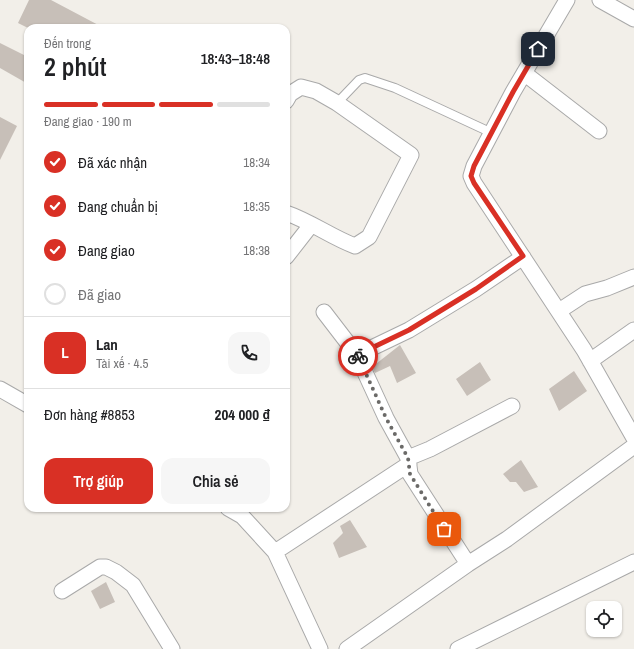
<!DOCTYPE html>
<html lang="vi">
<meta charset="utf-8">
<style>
body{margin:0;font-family:"Archivo Narrow",sans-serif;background:#f6f6f6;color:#202124;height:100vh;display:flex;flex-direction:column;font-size:15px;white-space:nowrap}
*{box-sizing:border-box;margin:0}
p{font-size:13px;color:#757577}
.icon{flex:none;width:22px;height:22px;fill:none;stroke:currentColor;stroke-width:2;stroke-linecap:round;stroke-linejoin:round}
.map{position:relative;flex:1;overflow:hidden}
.side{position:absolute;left:24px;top:24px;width:266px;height:488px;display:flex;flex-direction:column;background:#fff;border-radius:12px;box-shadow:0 1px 3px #0004}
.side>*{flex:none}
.tools{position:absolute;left:586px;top:601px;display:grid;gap:8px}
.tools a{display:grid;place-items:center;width:36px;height:36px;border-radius:8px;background:#fff;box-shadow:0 1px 3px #0004;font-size:20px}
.pin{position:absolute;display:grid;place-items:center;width:34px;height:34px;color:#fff;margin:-17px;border-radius:8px;box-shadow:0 2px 6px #0006}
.courier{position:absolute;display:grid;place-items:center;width:40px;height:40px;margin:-20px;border:3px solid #d93025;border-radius:50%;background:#fff;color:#222;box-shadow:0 1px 5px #0007}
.headline em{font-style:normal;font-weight:600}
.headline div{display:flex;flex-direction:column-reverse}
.headline{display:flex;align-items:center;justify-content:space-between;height:68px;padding:0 20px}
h1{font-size:26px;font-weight:600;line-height:30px}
.bar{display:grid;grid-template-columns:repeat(4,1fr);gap:6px 4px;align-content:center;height:48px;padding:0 20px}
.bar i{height:5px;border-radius:3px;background:#e0e0e0}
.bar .selected{background:#d93025}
.bar p{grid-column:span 4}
.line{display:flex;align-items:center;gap:10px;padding:0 20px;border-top:1px solid #e0e0e0}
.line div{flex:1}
.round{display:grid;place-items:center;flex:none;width:42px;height:42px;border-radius:12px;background:#f6f6f6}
ol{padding:0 20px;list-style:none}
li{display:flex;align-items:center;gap:12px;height:44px}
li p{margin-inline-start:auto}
li .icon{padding:4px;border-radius:50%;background:#d93025;color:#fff;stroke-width:4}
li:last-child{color:#757577}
li i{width:22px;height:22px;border:2px solid #e0e0e0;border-radius:50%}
.cta{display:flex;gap:8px;margin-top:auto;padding:8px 20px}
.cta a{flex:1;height:46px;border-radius:12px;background:#d93025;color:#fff;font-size:16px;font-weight:600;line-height:46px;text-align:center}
.cta a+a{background:#f6f6f6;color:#202124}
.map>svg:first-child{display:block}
.building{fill:#c7bfb8}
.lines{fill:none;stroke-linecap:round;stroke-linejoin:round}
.service-casing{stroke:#a9a9a9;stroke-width:10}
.minor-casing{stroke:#a9a9a9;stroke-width:17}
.service{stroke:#fff;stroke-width:8}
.minor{stroke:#fff;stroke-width:15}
.done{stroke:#6b6a68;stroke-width:4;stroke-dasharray:0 7.2}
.route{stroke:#d93025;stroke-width:5}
</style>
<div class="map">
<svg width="634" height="649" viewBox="0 0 634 649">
<rect width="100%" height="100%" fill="#f2efe9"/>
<!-- building -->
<path class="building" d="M 29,0 L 51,0 L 104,28 L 28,28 L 18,23 Z
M 0,43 L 28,57 L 28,84 L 0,68 Z
M 0,117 L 17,126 L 0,160 Z
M 400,345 L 416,373 L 397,383 L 390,366 L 375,373 L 372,367 Z
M 480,362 L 491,380 L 467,396 L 456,379 Z
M 574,371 L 587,391 L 559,411 L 549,389 Z
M 521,460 L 538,487 L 524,492 L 516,482 L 510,482 L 503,474 Z
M 350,520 L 367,547 L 339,558 L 333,543 L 343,533 L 340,526 Z
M 106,582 L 115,602 L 100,609 L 91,591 Z"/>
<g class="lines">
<defs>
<path id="service" d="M 337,103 L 359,80 L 365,78 L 395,88 L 492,133"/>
<path id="minor" d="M 567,0 L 513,92 L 474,166 L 471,176 L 474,183 L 584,350 L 634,438
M 600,0 L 634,19
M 524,73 L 599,131
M 286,101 L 290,94 L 301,87 L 316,91 L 337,103 L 411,155 L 369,237 L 355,246 C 331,237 310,221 286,213
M 286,257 L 311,225
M 559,311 L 585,294 L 607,288 L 634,277
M 324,312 L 357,355 L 386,418 L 408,458 L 410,474 L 468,564
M 357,355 L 409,330 L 476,289 L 523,257
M 590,361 L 634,330
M 0,389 L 28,405
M 408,458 L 430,449 L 512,406
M 228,508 L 242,516 L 275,552 L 320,649
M 275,552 L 409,464
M 62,591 L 100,567 L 106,567 L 116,572 L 133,585 L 172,649
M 347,649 L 468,564 L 507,539 L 634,446
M 458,649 L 634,562"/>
</defs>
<!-- service casing -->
<use href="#service" class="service-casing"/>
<!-- minor casing -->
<use href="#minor" class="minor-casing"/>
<!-- service -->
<use href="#service" class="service"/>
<!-- minor -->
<use href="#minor" class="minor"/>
</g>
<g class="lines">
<!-- done -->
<path class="done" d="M 358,356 L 386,418 L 408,458 L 410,474 L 444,529"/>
<!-- route -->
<path class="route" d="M 358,356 L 357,355 L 409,330 L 476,289 L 523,256 L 474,183 L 471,176 L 474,166 L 513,92 L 538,49"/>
</g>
</svg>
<div class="tools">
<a><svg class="icon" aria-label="locate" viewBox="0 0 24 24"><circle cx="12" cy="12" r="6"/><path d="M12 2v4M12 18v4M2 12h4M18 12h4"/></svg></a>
</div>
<div class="pin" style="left:444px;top:529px;background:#ea580c"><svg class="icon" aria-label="bag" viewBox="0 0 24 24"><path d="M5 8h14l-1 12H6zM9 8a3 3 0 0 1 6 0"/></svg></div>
<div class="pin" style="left:538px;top:49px;background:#1f2937"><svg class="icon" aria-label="home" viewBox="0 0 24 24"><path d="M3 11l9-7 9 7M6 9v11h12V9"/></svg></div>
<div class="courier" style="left:358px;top:356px"><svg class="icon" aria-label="bike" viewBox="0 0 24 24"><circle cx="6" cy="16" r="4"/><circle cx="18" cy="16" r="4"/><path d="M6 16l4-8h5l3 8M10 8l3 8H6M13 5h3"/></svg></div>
<section class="side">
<div class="headline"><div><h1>2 phút</h1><p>Đến trong</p></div><em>18:43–18:48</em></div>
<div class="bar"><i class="selected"></i><i class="selected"></i><i class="selected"></i><i></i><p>Đang giao · 190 m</p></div>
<ol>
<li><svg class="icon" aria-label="check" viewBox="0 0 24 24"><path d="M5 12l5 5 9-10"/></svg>Đã xác nhận<p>18:34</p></li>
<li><svg class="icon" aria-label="check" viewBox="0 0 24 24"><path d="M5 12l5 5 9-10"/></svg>Đang chuẩn bị<p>18:35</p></li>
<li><svg class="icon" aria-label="check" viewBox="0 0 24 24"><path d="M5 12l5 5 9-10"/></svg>Đang giao<p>18:38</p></li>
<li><i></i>Đã giao</li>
</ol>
<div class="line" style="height:72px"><b class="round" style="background:#d93025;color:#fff">L</b><div><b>Lan</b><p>Tài xế · 4.5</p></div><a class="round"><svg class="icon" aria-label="phone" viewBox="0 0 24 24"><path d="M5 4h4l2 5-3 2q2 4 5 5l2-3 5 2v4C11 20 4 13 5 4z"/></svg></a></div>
<div class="line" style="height:52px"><div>Đơn hàng #8853</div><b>204 000 ₫</b></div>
<div class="cta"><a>Trợ giúp</a><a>Chia sẻ</a></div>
</section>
</div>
